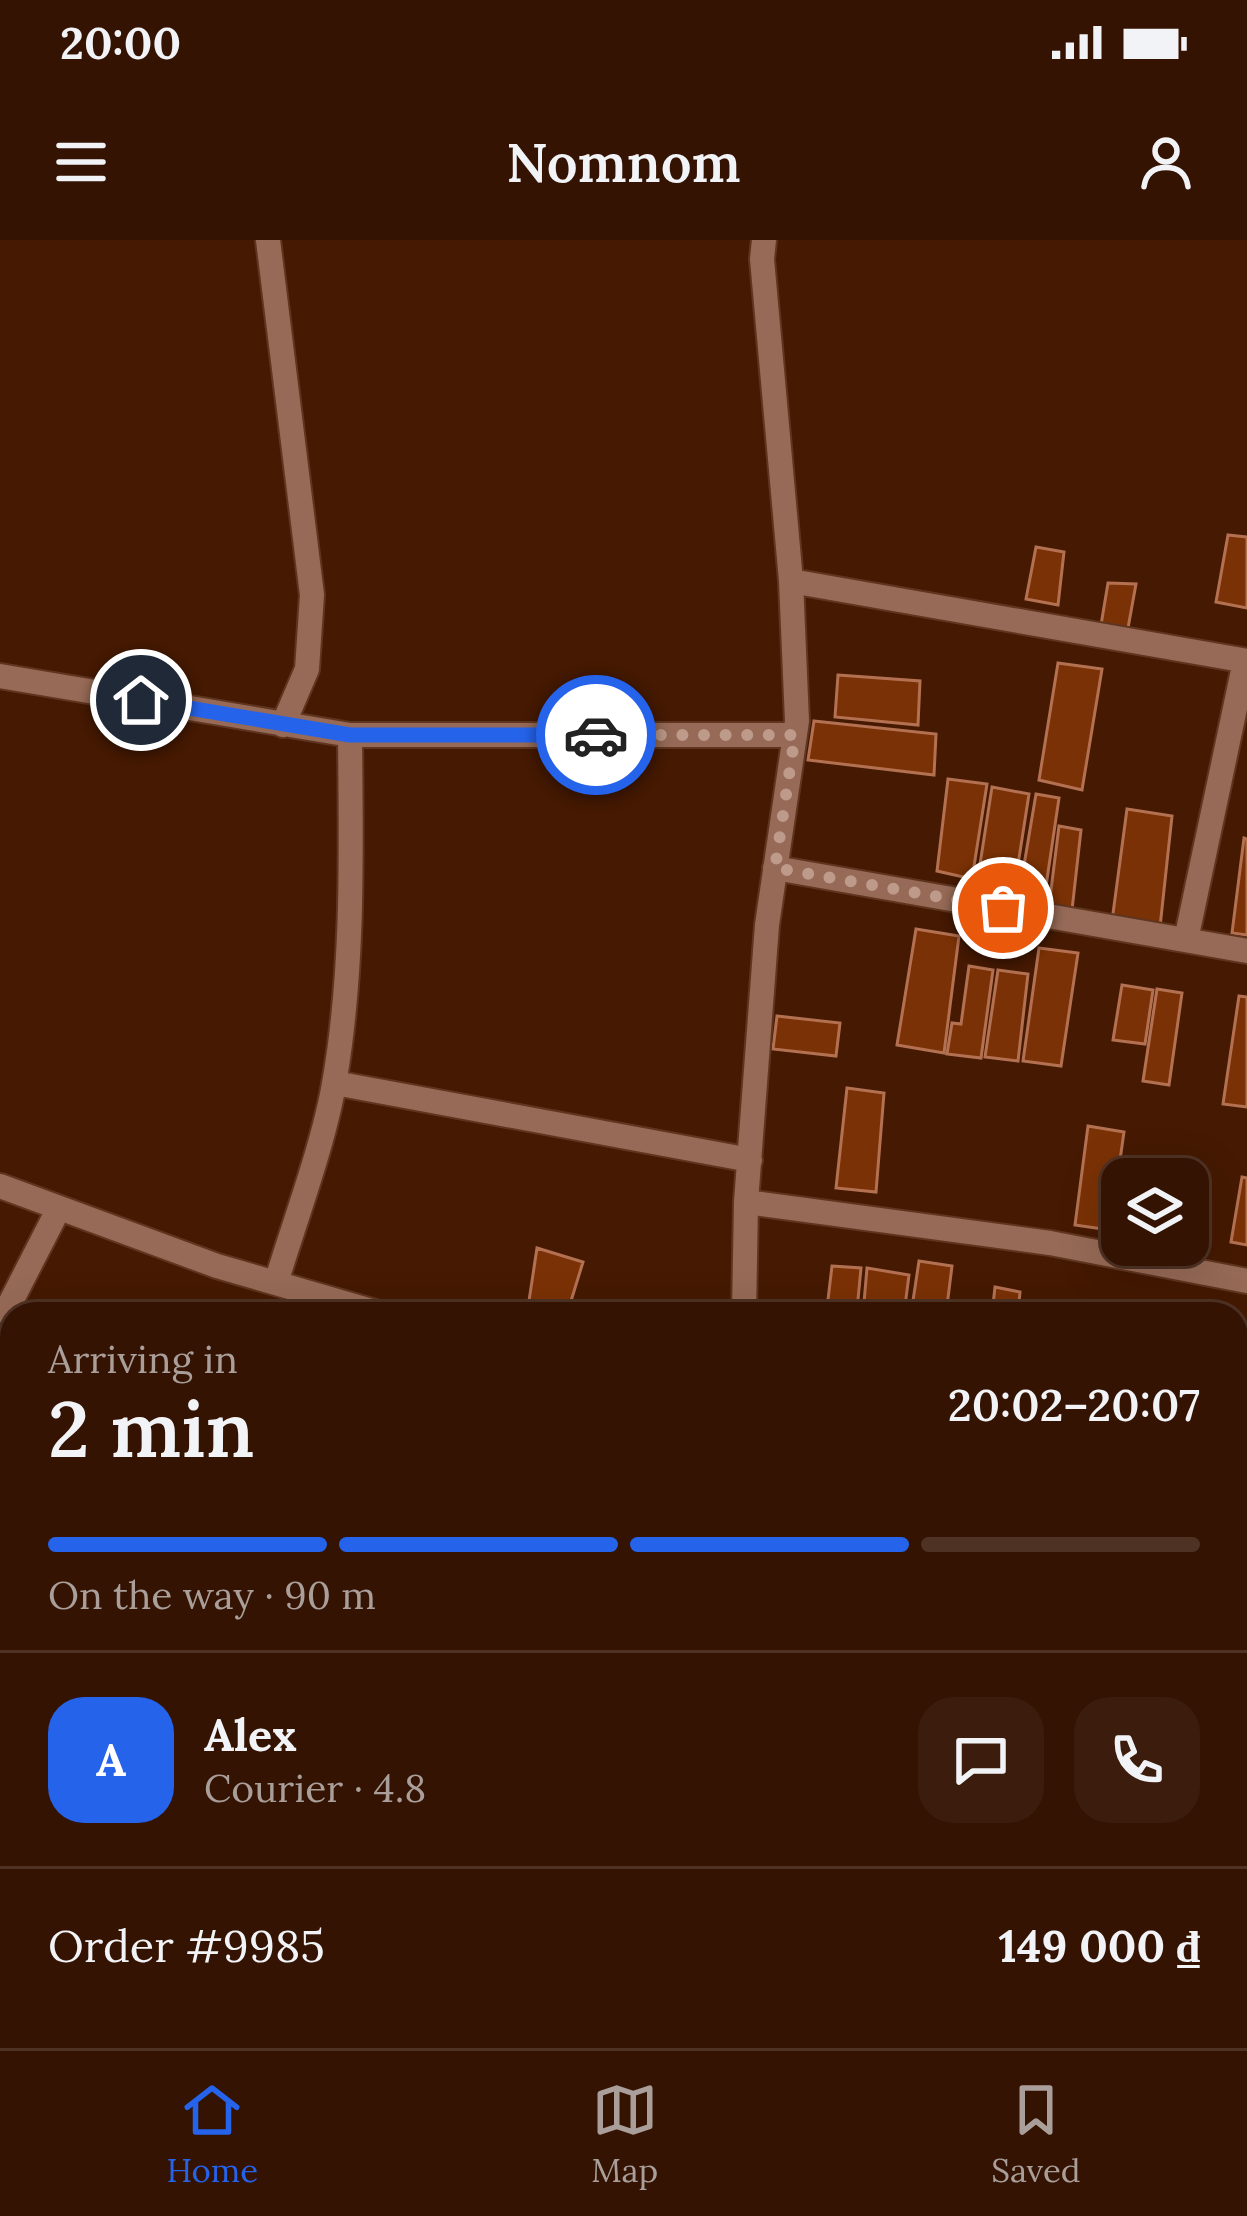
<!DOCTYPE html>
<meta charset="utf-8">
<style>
body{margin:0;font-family:Lora,serif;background:#3c1c0c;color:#f1f3f6;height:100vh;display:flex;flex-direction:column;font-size:45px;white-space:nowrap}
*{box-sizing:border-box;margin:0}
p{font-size:39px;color:#a99e99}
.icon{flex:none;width:66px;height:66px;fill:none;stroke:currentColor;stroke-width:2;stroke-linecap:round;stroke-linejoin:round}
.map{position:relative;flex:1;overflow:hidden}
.details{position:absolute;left:0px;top:1062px;width:1248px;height:747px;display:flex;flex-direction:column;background:#341302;border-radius:36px 36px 0 0;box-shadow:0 12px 48px #0002,0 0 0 3px #4e3224}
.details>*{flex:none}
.buttons{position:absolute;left:1101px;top:918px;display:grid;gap:24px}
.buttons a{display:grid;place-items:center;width:108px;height:108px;border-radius:24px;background:#341302;box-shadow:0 12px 48px #0002,0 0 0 3px #4e3224;font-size:60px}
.pin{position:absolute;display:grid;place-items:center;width:102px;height:102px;color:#fff;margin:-51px;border:6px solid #fff;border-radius:50%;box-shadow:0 3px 12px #0007}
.courier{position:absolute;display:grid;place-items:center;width:120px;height:120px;margin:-60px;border:9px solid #2563eb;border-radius:50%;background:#fff;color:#222;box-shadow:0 3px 15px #0007}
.summary em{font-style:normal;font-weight:600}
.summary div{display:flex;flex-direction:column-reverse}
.summary{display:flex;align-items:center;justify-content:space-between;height:204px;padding:0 48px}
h1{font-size:78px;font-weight:600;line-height:90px}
.bar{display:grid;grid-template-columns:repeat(4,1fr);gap:18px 12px;align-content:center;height:144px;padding:0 48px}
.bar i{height:15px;border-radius:9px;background:#4e3224}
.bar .active{background:#2563eb}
.bar p{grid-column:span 4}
.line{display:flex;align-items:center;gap:30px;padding:0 48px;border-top:3px solid #4e3224}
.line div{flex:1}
.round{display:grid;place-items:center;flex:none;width:126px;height:126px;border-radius:36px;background:#3c1c0c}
.status{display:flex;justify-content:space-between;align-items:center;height:84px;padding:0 60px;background:#341302;direction:ltr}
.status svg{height:33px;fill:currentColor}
header{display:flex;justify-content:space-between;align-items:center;height:156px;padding:0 48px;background:#341302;font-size:54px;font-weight:600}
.tabs{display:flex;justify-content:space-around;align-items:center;height:168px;border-top:3px solid #4e3224;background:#341302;font-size:33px;color:#a99e99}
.tabs a{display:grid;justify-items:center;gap:6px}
.tabs .active{color:#2563eb}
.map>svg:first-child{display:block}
.building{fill:#7a3105;stroke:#b37152;stroke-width:3}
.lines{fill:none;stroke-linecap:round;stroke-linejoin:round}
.street-casing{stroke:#5f351f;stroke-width:28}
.street{stroke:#966a56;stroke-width:24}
.done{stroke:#bd9a8a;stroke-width:12;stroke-dasharray:0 21.6}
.route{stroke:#2563eb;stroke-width:15}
</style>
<div class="status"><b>20:00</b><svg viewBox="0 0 49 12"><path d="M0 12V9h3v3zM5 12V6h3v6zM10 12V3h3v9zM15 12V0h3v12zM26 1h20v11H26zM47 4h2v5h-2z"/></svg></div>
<header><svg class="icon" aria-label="menu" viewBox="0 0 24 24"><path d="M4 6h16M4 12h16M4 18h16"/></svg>Nomnom<svg class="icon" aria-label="person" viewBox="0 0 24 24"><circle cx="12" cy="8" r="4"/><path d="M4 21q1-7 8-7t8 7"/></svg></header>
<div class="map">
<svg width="1247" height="1808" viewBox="0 0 1247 1808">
<rect width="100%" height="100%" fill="#451902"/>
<!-- building -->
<path class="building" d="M 1228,295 L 1247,297 L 1247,368 L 1216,362 Z
M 1036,307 L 1064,312 L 1058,365 L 1026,359 Z
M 1108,343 L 1136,344 L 1128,388 L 1101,385 Z
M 1058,423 L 1102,429 L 1082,550 L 1039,540 Z
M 838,435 L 920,441 L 918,485 L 835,477 Z
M 814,481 L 936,494 L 934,535 L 808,520 Z
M 948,539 L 987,544 L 972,639 L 937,631 Z
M 992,547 L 1029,554 L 1015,644 L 978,637 Z
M 1036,554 L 1059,558 L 1046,646 L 1021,643 Z
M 1127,569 L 1172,576 L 1160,687 L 1112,681 Z
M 1059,586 L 1081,590 L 1072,670 L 1049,666 Z
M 1244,598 L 1247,599 L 1247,695 L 1232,693 Z
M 916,689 L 959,696 L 944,813 L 897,805 Z
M 1039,708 L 1078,713 L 1061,826 L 1023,821 Z
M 969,726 L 993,730 L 981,818 L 947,814 L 952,783 L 961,784 Z
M 998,730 L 1028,734 L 1018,821 L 985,817 Z
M 1122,745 L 1153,750 L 1145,804 L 1113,800 Z
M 1157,749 L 1182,753 L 1169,845 L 1143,841 Z
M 1239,756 L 1247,757 L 1247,867 L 1223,864 Z
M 777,776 L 840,783 L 836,816 L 773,809 Z
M 847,848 L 884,853 L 876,952 L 836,948 Z
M 1088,886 L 1124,892 L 1110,990 L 1075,985 Z
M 1242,937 L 1247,938 L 1247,1005 L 1231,1002 Z
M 537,1008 L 583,1022 L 567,1074 L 527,1074 Z
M 919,1021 L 952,1026 L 946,1074 L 911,1074 Z
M 832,1026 L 861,1028 L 857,1070 L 827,1068 Z
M 867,1028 L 909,1035 L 904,1074 L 863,1074 Z
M 995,1047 L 1020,1052 L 1018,1074 L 992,1074 Z
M 1083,1066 L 1113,1070 L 1112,1074 L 1082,1074 Z
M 1236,1085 L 1244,1087 L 1236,1128 Z"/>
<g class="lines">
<defs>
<path id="street" d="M 268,0 L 312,355 L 307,429 L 283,485
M 791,341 L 1247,421
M 0,436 L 350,495 L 795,495
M 775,628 L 1247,711
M 1186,700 L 1245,421
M 335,843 L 750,920
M 0,946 L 217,1026 L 382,1074
M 746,962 L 1050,1003 L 1247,1041
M 276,1043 C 295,980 325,901 335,838 C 354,725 351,609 350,495
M 744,1074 L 746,962 L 767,685 L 797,481 L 791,341 L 762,19 L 764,0
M 0,1083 L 59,968
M 1236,1332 L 1247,1334
M 0,1535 L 12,1545
M 626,1797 L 666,1808
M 11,1808 L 20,1797"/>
</defs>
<!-- street casing -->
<use href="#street" class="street-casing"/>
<!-- street -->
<use href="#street" class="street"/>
</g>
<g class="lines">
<!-- done -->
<path class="done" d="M 596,495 L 795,495 L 775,628 L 1003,668"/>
<!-- route -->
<path class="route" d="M 141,460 L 350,495 L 596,495"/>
</g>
</svg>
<div class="buttons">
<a><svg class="icon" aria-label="layers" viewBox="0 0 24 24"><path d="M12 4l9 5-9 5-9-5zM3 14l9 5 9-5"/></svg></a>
</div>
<div class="pin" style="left:1003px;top:668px;background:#ea580c"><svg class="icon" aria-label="bag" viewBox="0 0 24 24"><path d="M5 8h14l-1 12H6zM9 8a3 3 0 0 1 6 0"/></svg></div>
<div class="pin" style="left:141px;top:460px;background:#1f2937"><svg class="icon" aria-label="home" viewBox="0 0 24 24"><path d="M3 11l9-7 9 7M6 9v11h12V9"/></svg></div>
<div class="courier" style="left:596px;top:495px"><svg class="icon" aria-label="car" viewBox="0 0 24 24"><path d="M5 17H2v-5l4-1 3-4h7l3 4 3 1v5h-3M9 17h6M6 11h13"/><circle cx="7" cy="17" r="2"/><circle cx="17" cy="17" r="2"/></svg></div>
<section class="details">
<div class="summary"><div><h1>2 min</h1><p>Arriving in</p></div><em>20:02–20:07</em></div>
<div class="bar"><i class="active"></i><i class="active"></i><i class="active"></i><i></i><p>On the way · 90 m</p></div>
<div class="line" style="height:216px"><b class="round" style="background:#2563eb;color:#fff">A</b><div><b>Alex</b><p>Courier · 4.8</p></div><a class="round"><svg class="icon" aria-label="chat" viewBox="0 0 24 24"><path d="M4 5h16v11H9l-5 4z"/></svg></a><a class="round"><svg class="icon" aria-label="phone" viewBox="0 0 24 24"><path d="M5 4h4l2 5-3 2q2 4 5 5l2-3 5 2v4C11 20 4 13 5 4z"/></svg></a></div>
<div class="line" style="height:156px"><div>Order #9985</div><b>149 000 ₫</b></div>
</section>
</div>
<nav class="tabs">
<a class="active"><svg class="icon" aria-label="home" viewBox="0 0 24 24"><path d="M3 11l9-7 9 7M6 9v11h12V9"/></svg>Home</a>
<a><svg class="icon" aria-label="map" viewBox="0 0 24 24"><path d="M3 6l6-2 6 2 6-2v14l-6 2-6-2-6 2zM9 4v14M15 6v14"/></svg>Map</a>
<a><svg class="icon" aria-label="saved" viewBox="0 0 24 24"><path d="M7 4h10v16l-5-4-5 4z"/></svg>Saved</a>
</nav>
